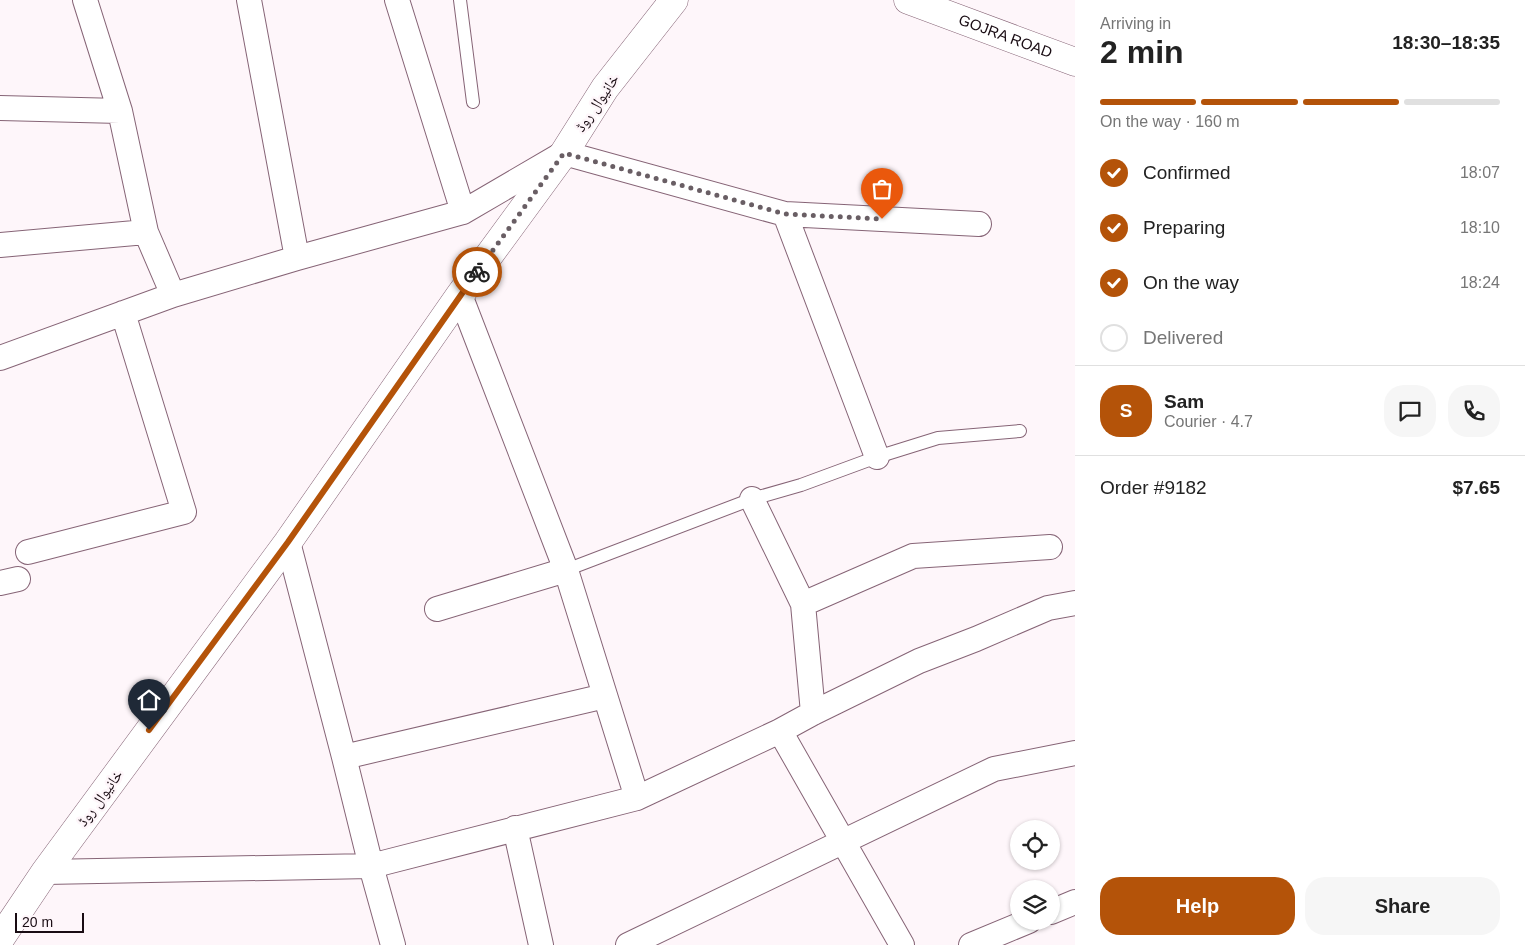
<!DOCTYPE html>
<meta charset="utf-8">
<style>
body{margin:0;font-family:Arial,"Noto Naskh Arabic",sans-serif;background:#f6f6f6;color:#222;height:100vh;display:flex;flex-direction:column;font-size:19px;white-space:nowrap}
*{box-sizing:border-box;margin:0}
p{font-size:16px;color:#767676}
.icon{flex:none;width:28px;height:28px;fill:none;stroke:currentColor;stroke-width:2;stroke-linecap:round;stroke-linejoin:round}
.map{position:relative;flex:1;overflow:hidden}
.panel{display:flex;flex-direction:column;background:#fff;width:450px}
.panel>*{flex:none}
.controls{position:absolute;left:1010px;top:820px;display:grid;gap:10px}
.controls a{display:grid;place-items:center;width:50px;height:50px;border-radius:50%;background:#fff;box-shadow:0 1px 4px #0004;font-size:25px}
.scale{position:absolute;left:15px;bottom:12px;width:69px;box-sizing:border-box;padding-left:5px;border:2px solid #190c13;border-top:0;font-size:14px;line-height:18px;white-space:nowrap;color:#190c13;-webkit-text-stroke:4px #fef6fa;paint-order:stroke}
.pin{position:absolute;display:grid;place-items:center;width:42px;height:42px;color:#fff;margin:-51px -21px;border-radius:50% 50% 50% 0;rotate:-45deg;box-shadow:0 0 5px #0007}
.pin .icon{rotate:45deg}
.courier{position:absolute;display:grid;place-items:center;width:50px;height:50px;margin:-25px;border:4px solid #b45309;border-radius:50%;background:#fff;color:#222;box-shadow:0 1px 6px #0007}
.headline em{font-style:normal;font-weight:700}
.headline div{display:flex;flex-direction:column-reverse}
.headline{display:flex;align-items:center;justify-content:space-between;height:85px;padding:0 25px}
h1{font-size:32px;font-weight:700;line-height:38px}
.bar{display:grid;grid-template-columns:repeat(4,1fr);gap:8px 5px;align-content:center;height:60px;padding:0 25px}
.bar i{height:6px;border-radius:4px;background:#e0e0e0}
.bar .current{background:#b45309}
.bar p{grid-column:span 4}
.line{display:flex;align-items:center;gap:12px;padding:0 25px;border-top:1px solid #e0e0e0}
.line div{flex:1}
.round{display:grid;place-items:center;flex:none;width:52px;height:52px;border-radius:20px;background:#f6f6f6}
ol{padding:0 25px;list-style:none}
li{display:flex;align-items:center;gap:15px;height:55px}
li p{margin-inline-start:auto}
li .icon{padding:5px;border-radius:50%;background:#b45309;color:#fff;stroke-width:4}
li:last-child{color:#767676}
li i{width:28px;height:28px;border:2px solid #e0e0e0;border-radius:50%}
.action{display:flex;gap:10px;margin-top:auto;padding:10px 25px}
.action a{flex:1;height:58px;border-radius:20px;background:#b45309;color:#fff;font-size:20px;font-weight:700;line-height:58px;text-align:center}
.action a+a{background:#f6f6f6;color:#222}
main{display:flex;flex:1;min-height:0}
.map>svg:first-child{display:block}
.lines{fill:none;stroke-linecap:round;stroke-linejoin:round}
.lane-casing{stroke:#866476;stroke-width:14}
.street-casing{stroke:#866476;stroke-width:26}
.primary-casing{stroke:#866476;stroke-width:29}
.lane{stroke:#fff;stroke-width:12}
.street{stroke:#fff;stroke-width:24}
.primary{stroke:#fff;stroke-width:28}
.done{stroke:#695e64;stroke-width:5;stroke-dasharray:0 9}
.route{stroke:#b45309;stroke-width:6}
.labels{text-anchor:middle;stroke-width:5;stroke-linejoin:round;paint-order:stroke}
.street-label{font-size:15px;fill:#190c13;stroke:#fef6fa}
</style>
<main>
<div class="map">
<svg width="1075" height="945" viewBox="0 0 1075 945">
<rect width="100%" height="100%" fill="#fef6fa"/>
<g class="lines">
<defs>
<path id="lane" d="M 460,0 L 473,102
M 566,570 L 752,499 L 801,485 L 877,457 L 938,438 L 1020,431"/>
<path id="street" d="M 85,0 L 120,111 L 146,232 L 173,295
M 249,0 L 297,258
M 397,0 L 463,212
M 0,108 L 120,111
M 785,214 L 979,224
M 0,245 L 146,232
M 460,295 L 566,570 L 637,798
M 0,358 L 173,295 L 297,258 L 463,212 L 564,153 L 785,214 L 877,457
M 752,499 L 803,604 L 813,713
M 288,542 L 344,757 L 371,866 L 393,945
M 28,552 L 184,512 L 123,313
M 0,583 L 18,579
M 803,604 L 913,556 L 1050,547
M 437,609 L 566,570
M 780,731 L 902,945
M 344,757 L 605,696
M 515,828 L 541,945
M 45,872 L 371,866 L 637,798 L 780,731 L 813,713 L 919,661 L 976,639 L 1048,608 L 1075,603
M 1051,912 L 1075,902
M 628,945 L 994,769 L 1075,753
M 971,945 L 1029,921"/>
<g id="primary">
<path id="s1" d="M 908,0 L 1075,62"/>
<path d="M 0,939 L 45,872 L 288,542 L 460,295 L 564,153 L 605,88 L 674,0"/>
</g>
</defs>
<!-- lane casing -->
<use href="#lane" class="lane-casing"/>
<!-- street casing -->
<use href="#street" class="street-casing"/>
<!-- primary casing -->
<use href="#primary" class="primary-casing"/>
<!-- lane -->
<use href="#lane" class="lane"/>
<!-- street -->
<use href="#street" class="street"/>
<!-- primary -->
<use href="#primary" class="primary"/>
</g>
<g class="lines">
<!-- done -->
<path class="done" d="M 477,272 L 564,153 L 785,214 L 882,219"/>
<!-- route -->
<path class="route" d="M 149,730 L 288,542 L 477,272"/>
</g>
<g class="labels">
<!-- street labels -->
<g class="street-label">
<text dy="5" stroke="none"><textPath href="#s1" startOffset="104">GOJRA ROAD</textPath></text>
<text transform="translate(597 103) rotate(-56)" y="5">خانیوال روڈ</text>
<text transform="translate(100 798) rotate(-54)" y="5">خانیوال روڈ</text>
</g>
</g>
</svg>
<div class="controls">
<a><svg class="icon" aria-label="locate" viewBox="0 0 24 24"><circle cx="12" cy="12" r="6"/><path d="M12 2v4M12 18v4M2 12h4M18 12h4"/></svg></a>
<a><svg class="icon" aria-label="layers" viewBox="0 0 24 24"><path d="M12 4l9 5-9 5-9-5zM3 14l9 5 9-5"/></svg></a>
</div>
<div class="scale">20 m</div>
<div class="pin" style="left:882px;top:219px;background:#ea580c"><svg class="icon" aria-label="bag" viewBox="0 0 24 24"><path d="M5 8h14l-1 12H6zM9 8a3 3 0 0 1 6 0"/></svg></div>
<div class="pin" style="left:149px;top:730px;background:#1f2937"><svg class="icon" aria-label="home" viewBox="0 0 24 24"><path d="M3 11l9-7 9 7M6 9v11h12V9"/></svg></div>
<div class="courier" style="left:477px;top:272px"><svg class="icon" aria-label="bike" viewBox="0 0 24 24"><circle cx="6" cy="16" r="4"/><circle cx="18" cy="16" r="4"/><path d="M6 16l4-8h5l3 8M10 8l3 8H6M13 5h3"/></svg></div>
</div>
<section class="panel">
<div class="headline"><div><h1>2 min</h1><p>Arriving in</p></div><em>18:30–18:35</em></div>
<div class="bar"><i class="current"></i><i class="current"></i><i class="current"></i><i></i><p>On the way · 160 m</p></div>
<ol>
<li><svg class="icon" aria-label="check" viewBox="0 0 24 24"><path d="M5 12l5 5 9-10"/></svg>Confirmed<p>18:07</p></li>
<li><svg class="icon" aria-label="check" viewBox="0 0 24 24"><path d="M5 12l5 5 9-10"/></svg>Preparing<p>18:10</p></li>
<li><svg class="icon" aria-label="check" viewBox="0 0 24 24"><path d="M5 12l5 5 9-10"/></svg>On the way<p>18:24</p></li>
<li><i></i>Delivered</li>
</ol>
<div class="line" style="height:90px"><b class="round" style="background:#b45309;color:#fff">S</b><div><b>Sam</b><p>Courier · 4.7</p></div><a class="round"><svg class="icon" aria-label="chat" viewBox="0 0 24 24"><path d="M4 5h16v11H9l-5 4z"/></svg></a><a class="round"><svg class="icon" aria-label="phone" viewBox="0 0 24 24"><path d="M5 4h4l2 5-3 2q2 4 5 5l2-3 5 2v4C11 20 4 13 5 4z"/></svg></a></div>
<div class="line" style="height:65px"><div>Order #9182</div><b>$7.65</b></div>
<div class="action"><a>Help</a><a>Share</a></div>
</section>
</main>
